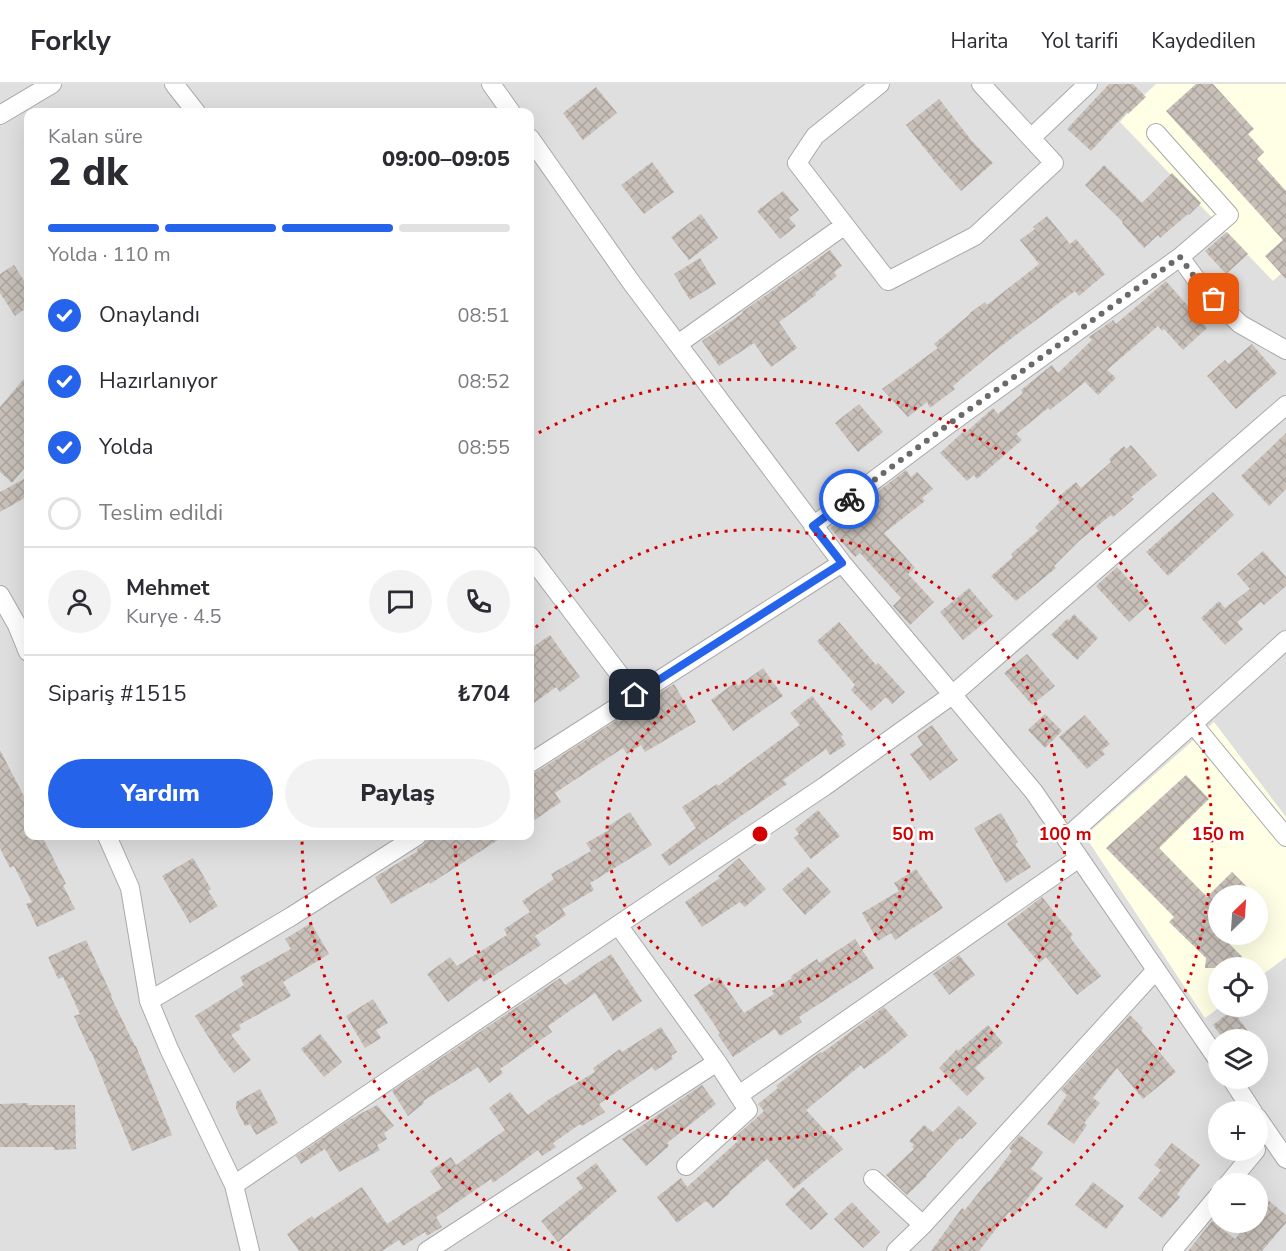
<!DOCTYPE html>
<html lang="tr">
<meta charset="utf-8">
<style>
body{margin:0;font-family:"Nunito Sans",sans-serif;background:#f2f2f3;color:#2b2b33;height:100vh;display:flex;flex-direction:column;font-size:22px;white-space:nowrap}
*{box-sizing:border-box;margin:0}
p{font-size:20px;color:#7c7c81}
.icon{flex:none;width:33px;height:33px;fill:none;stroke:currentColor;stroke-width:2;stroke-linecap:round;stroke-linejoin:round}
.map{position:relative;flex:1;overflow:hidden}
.sheet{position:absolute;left:24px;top:24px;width:510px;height:732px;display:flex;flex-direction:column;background:#fff;border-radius:12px;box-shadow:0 6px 24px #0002}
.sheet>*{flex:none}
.needle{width:39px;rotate:25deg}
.fabs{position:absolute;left:1208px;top:801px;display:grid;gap:12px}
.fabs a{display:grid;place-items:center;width:60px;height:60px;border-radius:50%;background:#fff;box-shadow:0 6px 24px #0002;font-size:30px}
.pin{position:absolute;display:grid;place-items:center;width:51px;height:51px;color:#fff;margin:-26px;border-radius:12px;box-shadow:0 3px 9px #0006}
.courier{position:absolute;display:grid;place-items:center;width:60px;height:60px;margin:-30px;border:4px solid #2563eb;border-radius:50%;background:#fff;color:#222;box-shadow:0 2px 8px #0007}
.summary em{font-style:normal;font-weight:800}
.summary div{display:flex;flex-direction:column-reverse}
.summary{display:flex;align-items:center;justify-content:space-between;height:102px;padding:0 24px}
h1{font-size:39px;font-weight:800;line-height:45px}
.bar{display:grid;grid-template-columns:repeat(4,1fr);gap:9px 6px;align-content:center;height:72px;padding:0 24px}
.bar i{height:8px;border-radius:4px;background:#e1e1e2}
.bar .selected{background:#2563eb}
.bar p{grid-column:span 4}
.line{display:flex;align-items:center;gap:15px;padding:0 24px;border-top:2px solid #e1e1e2}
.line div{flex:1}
.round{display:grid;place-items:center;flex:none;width:63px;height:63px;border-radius:32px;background:#f2f2f3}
ol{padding:0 24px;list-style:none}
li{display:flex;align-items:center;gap:18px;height:66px}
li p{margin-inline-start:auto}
li .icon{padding:6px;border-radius:50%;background:#2563eb;color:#fff;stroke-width:4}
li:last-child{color:#7c7c81}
li i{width:33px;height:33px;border:3px solid #e1e1e2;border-radius:50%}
.button{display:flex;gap:12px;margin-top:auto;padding:12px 24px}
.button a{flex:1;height:69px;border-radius:36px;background:#2563eb;color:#fff;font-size:24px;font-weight:800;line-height:69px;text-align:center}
.button a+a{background:#f2f2f3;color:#2b2b33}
header{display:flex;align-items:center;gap:36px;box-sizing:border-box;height:84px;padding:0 30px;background:#fff;border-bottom:2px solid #e1e1e2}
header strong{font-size:28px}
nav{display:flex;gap:33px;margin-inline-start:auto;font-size:21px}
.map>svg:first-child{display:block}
.residential{fill:#e0dfdf;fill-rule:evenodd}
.education{fill:#ffffe5;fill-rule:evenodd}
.building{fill:url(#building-cross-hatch)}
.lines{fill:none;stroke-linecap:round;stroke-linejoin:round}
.street-casing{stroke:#a9a9a9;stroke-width:20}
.street{stroke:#fff;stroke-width:18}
.done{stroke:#6b6a68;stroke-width:6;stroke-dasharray:0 10.8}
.route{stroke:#2563eb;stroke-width:8}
.ring{fill:none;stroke:#d40000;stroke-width:3;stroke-dasharray:3 6}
.centre{fill:#d40000;stroke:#fff;stroke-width:3}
.ring-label{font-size:18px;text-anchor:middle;font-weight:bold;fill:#d40000;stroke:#fff;stroke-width:5;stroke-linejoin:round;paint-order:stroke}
</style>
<header>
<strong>Forkly</strong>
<nav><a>Harita</a><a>Yol tarifi</a><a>Kaydedilen</a></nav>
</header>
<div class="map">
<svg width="1286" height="1167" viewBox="0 0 1286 1167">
<defs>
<pattern id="building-cross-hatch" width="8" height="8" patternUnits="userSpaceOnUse" patternTransform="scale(1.5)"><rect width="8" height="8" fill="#c7bfb8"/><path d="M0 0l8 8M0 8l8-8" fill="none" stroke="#aba49e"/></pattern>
</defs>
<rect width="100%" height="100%" fill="#f2efe9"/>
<!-- residential -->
<path class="residential" d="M 0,0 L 1286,0 L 1286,1167 L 0,1167 ZM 28,28 L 530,28 L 530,752 L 28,752 ZM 1218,812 L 1257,812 L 1257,850 L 1218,850 ZM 1218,884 L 1257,884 L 1257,922 L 1218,922 ZM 1218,956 L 1257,956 L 1257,994 L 1218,994 ZM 1218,1028 L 1257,1028 L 1257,1066 L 1218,1066 ZM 1218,1100 L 1257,1100 L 1257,1138 L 1218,1138 Z"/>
<!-- education -->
<path class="education" d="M 1156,0 L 1286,0 L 1286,185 L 1273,197 L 1120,38 L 1141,14 Z
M 1214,638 L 1286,733 L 1286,873 L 1257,895 L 1257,884 L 1218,884 L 1218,922 L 1220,923 L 1205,934 L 1085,752 ZM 1218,812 L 1257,812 L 1257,850 L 1218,850 Z"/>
<!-- building -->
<path class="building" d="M 1109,0 L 1133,0 L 1146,13 L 1128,30 L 1127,28 L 1091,67 L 1067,45 Z
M 1196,0 L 1213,0 L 1254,45 L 1248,50 L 1264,68 L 1257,75 L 1286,107 L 1286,195 L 1265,172 L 1283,156 L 1166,27 Z
M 596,3 L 617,29 L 583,56 L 563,29 Z
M 939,15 L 972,57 L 993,79 L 961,107 L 937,80 L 906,41 Z
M 652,78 L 674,108 L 644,130 L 621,101 Z
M 1104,81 L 1142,119 L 1172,89 L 1201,119 L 1189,131 L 1188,130 L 1160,154 L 1158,151 L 1144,164 L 1122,139 L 1123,138 L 1085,101 Z
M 783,107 L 799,126 L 789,134 L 796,142 L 780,155 L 757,127 Z
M 701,130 L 718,154 L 689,176 L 671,153 Z
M 1047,132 L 1070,160 L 1076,155 L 1105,190 L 1079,212 L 1075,207 L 992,269 L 953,302 L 955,305 L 930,324 L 927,318 L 908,333 L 882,305 L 938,264 L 934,260 L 970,230 L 970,229 L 985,218 L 987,221 L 1039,180 L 1020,156 L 1035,145 L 1033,143 Z
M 1227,148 L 1248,170 L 1226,190 L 1205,167 Z
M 830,166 L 842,182 L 834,188 L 837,192 L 815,209 L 816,211 L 779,238 L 797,264 L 771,283 L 754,259 L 719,282 L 702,257 L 743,229 L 742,228 Z
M 700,174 L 716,200 L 690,216 L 674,190 Z
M 14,181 L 28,203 L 28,223 L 15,232 L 0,209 L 0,190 Z
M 1166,197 L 1207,244 L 1183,266 L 1164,245 L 1162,247 L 1158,242 L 1107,286 L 1116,294 L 1098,311 L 1085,298 L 1050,326 L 1048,324 L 1016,350 L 1022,356 L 977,395 L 974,391 L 967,397 L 940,369 L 963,348 L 965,349 L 993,324 L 998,330 L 1023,309 L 1021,306 L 1052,281 L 1058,289 L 1092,256 L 1089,253 L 1113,236 L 1116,240 Z
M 1252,260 L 1277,289 L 1236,325 L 1207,292 L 1225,276 L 1228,280 Z
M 28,290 L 28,380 L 12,399 L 0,388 L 0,323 Z
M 859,320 L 883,348 L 858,368 L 835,339 Z
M 1286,349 L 1286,405 L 1269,422 L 1241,392 Z
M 1131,361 L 1157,391 L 1131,413 L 1134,415 L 1113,433 L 1111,431 L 1079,457 L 1054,482 L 1056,484 L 1016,517 L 991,492 L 1013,473 L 1011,470 L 1038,447 L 1035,443 L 1060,418 L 1057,414 L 1076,398 L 1081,404 L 1111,378 L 1109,375 L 1124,362 L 1126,365 Z
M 906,386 L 911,393 L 917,388 L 933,405 L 922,414 L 925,417 L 884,449 L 915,484 L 908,490 L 934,518 L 910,541 L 893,522 L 901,514 L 860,469 L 855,473 L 830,444 Z
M 24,395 L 28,404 L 28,412 L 0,428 L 0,408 Z
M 1213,408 L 1234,431 L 1168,492 L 1146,468 Z
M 1263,467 L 1286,493 L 1286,502 L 1264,521 L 1261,518 L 1237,538 L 1243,545 L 1225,561 L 1201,534 L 1219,517 L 1225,524 L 1250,505 L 1237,490 Z
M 1117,483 L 1150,519 L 1129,538 L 1096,502 Z
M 969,504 L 993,532 L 963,556 L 940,528 Z
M 1074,530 L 1098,554 L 1077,576 L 1051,551 L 1067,535 L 1069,536 Z
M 839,538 L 876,581 L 878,579 L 905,608 L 892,620 L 886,613 L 871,627 L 851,606 L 855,601 L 817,557 Z
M 550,551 L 580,593 L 560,608 L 556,603 L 530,622 L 530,565 Z
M 1027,570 L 1055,602 L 1032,621 L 1004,589 Z
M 763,584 L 783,612 L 733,647 L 711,616 L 736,598 L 738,602 Z
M 674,600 L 696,638 L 645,668 L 641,661 L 627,670 L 623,664 L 555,709 L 561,718 L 530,739 L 530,692 L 617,636 L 618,638 L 654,618 L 652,614 Z
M 812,612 L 843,651 L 841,652 L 846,661 L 830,671 L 826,665 L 783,696 L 787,700 L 669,782 L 661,771 L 696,744 L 682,723 L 717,700 L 718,702 L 800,641 L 790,629 Z
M 1045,630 L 1062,647 L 1045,664 L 1028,646 Z
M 1085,631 L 1110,660 L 1102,666 L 1105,670 L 1087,685 L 1059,653 Z
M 932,641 L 958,676 L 930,697 L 910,670 L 923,661 L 917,652 Z
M 0,666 L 28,720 L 28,752 L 42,752 L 66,800 L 63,801 L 75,825 L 37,843 L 26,820 L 32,818 L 14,782 L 10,784 L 0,764 Z
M 1186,691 L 1209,715 L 1159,764 L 1207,813 L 1232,788 L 1256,812 L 1218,812 L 1218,850 L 1220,850 L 1253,884 L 1205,884 L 1206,874 L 1169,838 L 1174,833 L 1106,764 Z
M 818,726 L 840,752 L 811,775 L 794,754 L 799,750 L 795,745 Z
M 630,728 L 652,761 L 590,799 L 594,806 L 562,825 L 566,831 L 535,852 L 541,861 L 484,898 L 481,894 L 448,918 L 427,890 L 450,873 L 457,882 L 507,851 L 504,845 L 530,828 L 522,817 L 554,795 L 551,790 L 591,767 L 586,759 L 609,746 L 607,743 Z
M 1001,729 L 1018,758 L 1015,760 L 1031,783 L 1006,799 L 974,744 Z
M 432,752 L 504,752 L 430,800 L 429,798 L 391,820 L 375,793 L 418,767 L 417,765 L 424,761 L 428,754 Z
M 193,774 L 211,805 L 208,807 L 218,822 L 190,839 L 162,792 Z
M 739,774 L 766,805 L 745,823 L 740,818 L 702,843 L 685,818 L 720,794 L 718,792 Z
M 808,783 L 831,808 L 805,831 L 782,805 Z
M 916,785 L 943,824 L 895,856 L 891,849 L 878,857 L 862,829 L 899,807 L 894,799 Z
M 1042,813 L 1073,851 L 1070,854 L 1101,892 L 1077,911 L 1046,873 L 1039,879 L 1007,840 Z
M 311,839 L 329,870 L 283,898 L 291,912 L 239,941 L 241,945 L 231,951 L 251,976 L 234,989 L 220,971 L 195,932 L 244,901 L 240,893 L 291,865 L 285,855 Z
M 855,855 L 874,884 L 799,933 L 802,938 L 780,952 L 775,945 L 733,973 L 718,951 L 720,949 L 694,911 L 719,893 L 744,929 L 774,910 L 772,907 L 792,894 L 791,892 L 817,875 L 819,879 Z
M 86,856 L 112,912 L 111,913 L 135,962 L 136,962 L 172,1051 L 132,1067 L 91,967 L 90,967 L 74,932 L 80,930 L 63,893 L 58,895 L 48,873 Z
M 611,870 L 642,917 L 613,937 L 595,909 L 548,942 L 552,948 L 500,985 L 503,989 L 489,999 L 478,983 L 423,1017 L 424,1019 L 408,1032 L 392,1007 L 560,894 L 565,901 Z
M 959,871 L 975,891 L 949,911 L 933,890 Z
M 373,915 L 388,939 L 376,946 L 381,954 L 365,964 L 346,932 Z
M 884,923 L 908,951 L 888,968 L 864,985 L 861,981 L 806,1026 L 830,1052 L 831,1051 L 843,1065 L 794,1105 L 767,1075 L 729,1108 L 730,1109 L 713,1124 L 706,1117 L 677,1139 L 657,1113 L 681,1094 L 687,1103 L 738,1057 L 735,1053 L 764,1027 L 758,1020 L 778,1004 L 776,1002 L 804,980 L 821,968 L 822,969 Z
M 1232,926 L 1255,956 L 1224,956 L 1213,941 Z
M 1130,931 L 1143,944 L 1141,946 L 1176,988 L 1143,1015 L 1117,984 L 1093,1014 L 1100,1019 L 1084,1039 L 1087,1041 L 1074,1060 L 1047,1040 L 1067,1011 L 1061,1006 Z
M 988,941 L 1003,959 L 975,984 L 985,994 L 967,1012 L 939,984 L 957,965 L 958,967 Z
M 661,943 L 677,968 L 671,972 L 673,975 L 655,987 L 652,983 L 599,1020 L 605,1028 L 582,1042 L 580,1040 L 553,1059 L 556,1063 L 542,1072 L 538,1066 L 493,1099 L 491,1095 L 436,1133 L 442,1143 L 427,1152 L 425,1148 L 403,1162 L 399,1156 L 382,1167 L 299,1167 L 287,1150 L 312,1132 L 314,1135 L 362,1103 L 387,1140 L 442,1104 L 430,1087 L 451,1073 L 456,1081 L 505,1046 L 489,1024 L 510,1008 L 528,1031 L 551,1014 L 595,988 L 593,984 L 620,965 L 622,968 Z
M 320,950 L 342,978 L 324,993 L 301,965 Z
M 702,1001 L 716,1020 L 667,1059 L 669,1062 L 646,1082 L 622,1055 Z
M 260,1005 L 278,1039 L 256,1051 L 250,1040 L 245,1042 L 236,1025 L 236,1018 Z
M 28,1019 L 28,1021 L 75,1021 L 76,1065 L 54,1066 L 54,1063 L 0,1063 L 0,1020 Z
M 377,1021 L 394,1042 L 384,1049 L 387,1055 L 377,1061 L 380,1066 L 339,1088 L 325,1065 L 301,1080 L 296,1072 L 349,1036 Z
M 959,1022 L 977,1039 L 962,1055 L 960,1054 L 926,1091 L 927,1092 L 907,1111 L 886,1091 L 914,1065 L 912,1063 L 914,1061 L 909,1057 L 924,1041 L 933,1048 Z
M 1020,1051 L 1043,1068 L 1031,1085 L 1043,1094 L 1014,1132 L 1009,1128 L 979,1167 L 931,1167 L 962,1124 L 965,1126 L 988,1097 L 989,1098 L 1012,1067 L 1009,1064 Z
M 1172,1059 L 1200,1081 L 1177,1110 L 1180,1113 L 1162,1134 L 1138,1114 L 1161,1086 L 1154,1081 Z
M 596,1079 L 617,1107 L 558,1158 L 541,1137 L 583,1104 L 576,1094 Z
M 1093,1098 L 1124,1122 L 1106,1145 L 1075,1121 Z
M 803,1103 L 828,1130 L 811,1146 L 785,1120 Z
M 1268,1116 L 1286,1131 L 1286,1139 L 1262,1167 L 1188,1167 L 1212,1137 L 1235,1155 L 1249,1138 L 1257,1138 L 1257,1128 Z
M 852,1118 L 880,1148 L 863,1164 L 834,1135 Z"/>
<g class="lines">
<defs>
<path id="street" d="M 174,0 L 196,28
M 491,0 L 511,28
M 880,0 L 815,52 L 797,79 L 888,197 L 975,152 L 1054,79 L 981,0
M 0,31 L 52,0
M 1156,49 L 1229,131 L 1180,173
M 530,54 L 631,198 L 842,479 L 1034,708 L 1218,976
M 1031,54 L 1088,0
M 678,260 L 845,141
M 813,442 L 945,343 L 1180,173 L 1201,202 L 1240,240 L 1286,266
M 530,472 L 635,611
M 0,511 L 17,541 L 28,568
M 1193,640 L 1286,753
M 530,679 L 842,479
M 107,752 L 130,804 L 149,917 L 169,965 L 234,1101 L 250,1167
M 1066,754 L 1286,556
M 618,841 L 717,978 L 748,1026 L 686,1082
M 149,917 L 292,832 L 417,752
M 1231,994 L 1253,1028
M 739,1011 L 1079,774
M 1257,1033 L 1286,1075
M 873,1095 L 923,1141
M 1228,1100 L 1256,1066
M 234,1101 L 618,841 L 825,702 L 952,611 L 1286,321
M 427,1167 L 717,978
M 896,1167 L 923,1141 L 1156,886
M 1172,1167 L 1218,1112"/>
</defs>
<!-- street casing -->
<use href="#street" class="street-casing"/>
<!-- street -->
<use href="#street" class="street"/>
</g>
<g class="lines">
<!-- done -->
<path class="done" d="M 849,415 L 945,343 L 1180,173 L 1201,202 L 1214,215"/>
<!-- route -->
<path class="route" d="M 635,611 L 842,479 L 813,442 L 849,415"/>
</g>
<!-- distance rings -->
<g class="ring">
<circle cx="760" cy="750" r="153"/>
<path d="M530 550A305 305 0 1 1 455 753"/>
<path d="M570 1167A458 458 0 0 1 302 754M531 353A458 458 0 1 1 950 1167"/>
</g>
<circle cx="760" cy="750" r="9" class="centre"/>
<g class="ring-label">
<text x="913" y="756">50 m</text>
<text x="1065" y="756">100 m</text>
<text x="1218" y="756">150 m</text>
</g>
</svg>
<div class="fabs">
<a><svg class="needle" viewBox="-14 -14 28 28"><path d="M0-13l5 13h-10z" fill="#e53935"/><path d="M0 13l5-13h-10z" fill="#7c7c81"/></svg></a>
<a><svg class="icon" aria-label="locate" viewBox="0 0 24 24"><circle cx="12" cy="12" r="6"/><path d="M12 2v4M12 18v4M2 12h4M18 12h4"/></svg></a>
<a><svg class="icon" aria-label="layers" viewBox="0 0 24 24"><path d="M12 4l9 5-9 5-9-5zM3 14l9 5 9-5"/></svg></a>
<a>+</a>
<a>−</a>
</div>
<div class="pin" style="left:1214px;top:215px;background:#ea580c"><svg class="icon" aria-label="bag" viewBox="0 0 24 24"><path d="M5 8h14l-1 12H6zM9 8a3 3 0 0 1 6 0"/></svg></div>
<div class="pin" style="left:635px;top:611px;background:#1f2937"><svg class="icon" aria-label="home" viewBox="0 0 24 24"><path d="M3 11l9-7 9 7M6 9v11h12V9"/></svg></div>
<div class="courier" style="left:849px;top:415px"><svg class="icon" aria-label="bike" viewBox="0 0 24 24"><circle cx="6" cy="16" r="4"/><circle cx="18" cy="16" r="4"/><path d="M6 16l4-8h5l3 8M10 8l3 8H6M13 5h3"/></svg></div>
<section class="sheet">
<div class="summary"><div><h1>2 dk</h1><p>Kalan süre</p></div><em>09:00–09:05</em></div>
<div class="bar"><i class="selected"></i><i class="selected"></i><i class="selected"></i><i></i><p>Yolda · 110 m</p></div>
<ol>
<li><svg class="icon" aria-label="check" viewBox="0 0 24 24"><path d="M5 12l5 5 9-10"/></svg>Onaylandı<p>08:51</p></li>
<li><svg class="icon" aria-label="check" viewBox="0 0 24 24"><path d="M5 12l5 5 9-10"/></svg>Hazırlanıyor<p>08:52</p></li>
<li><svg class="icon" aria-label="check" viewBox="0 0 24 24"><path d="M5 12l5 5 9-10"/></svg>Yolda<p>08:55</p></li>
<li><i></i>Teslim edildi</li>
</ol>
<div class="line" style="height:108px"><a class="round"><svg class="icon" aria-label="person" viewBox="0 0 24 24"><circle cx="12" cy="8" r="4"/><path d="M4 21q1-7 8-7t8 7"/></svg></a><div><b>Mehmet</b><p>Kurye · 4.5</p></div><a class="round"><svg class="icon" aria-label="chat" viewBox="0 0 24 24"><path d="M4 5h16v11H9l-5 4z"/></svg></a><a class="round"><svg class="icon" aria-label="phone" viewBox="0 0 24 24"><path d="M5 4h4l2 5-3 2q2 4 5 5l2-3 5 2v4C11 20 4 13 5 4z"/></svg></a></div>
<div class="line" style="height:78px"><div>Sipariş #1515</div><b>₺704</b></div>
<div class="button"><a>Yardım</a><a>Paylaş</a></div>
</section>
</div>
